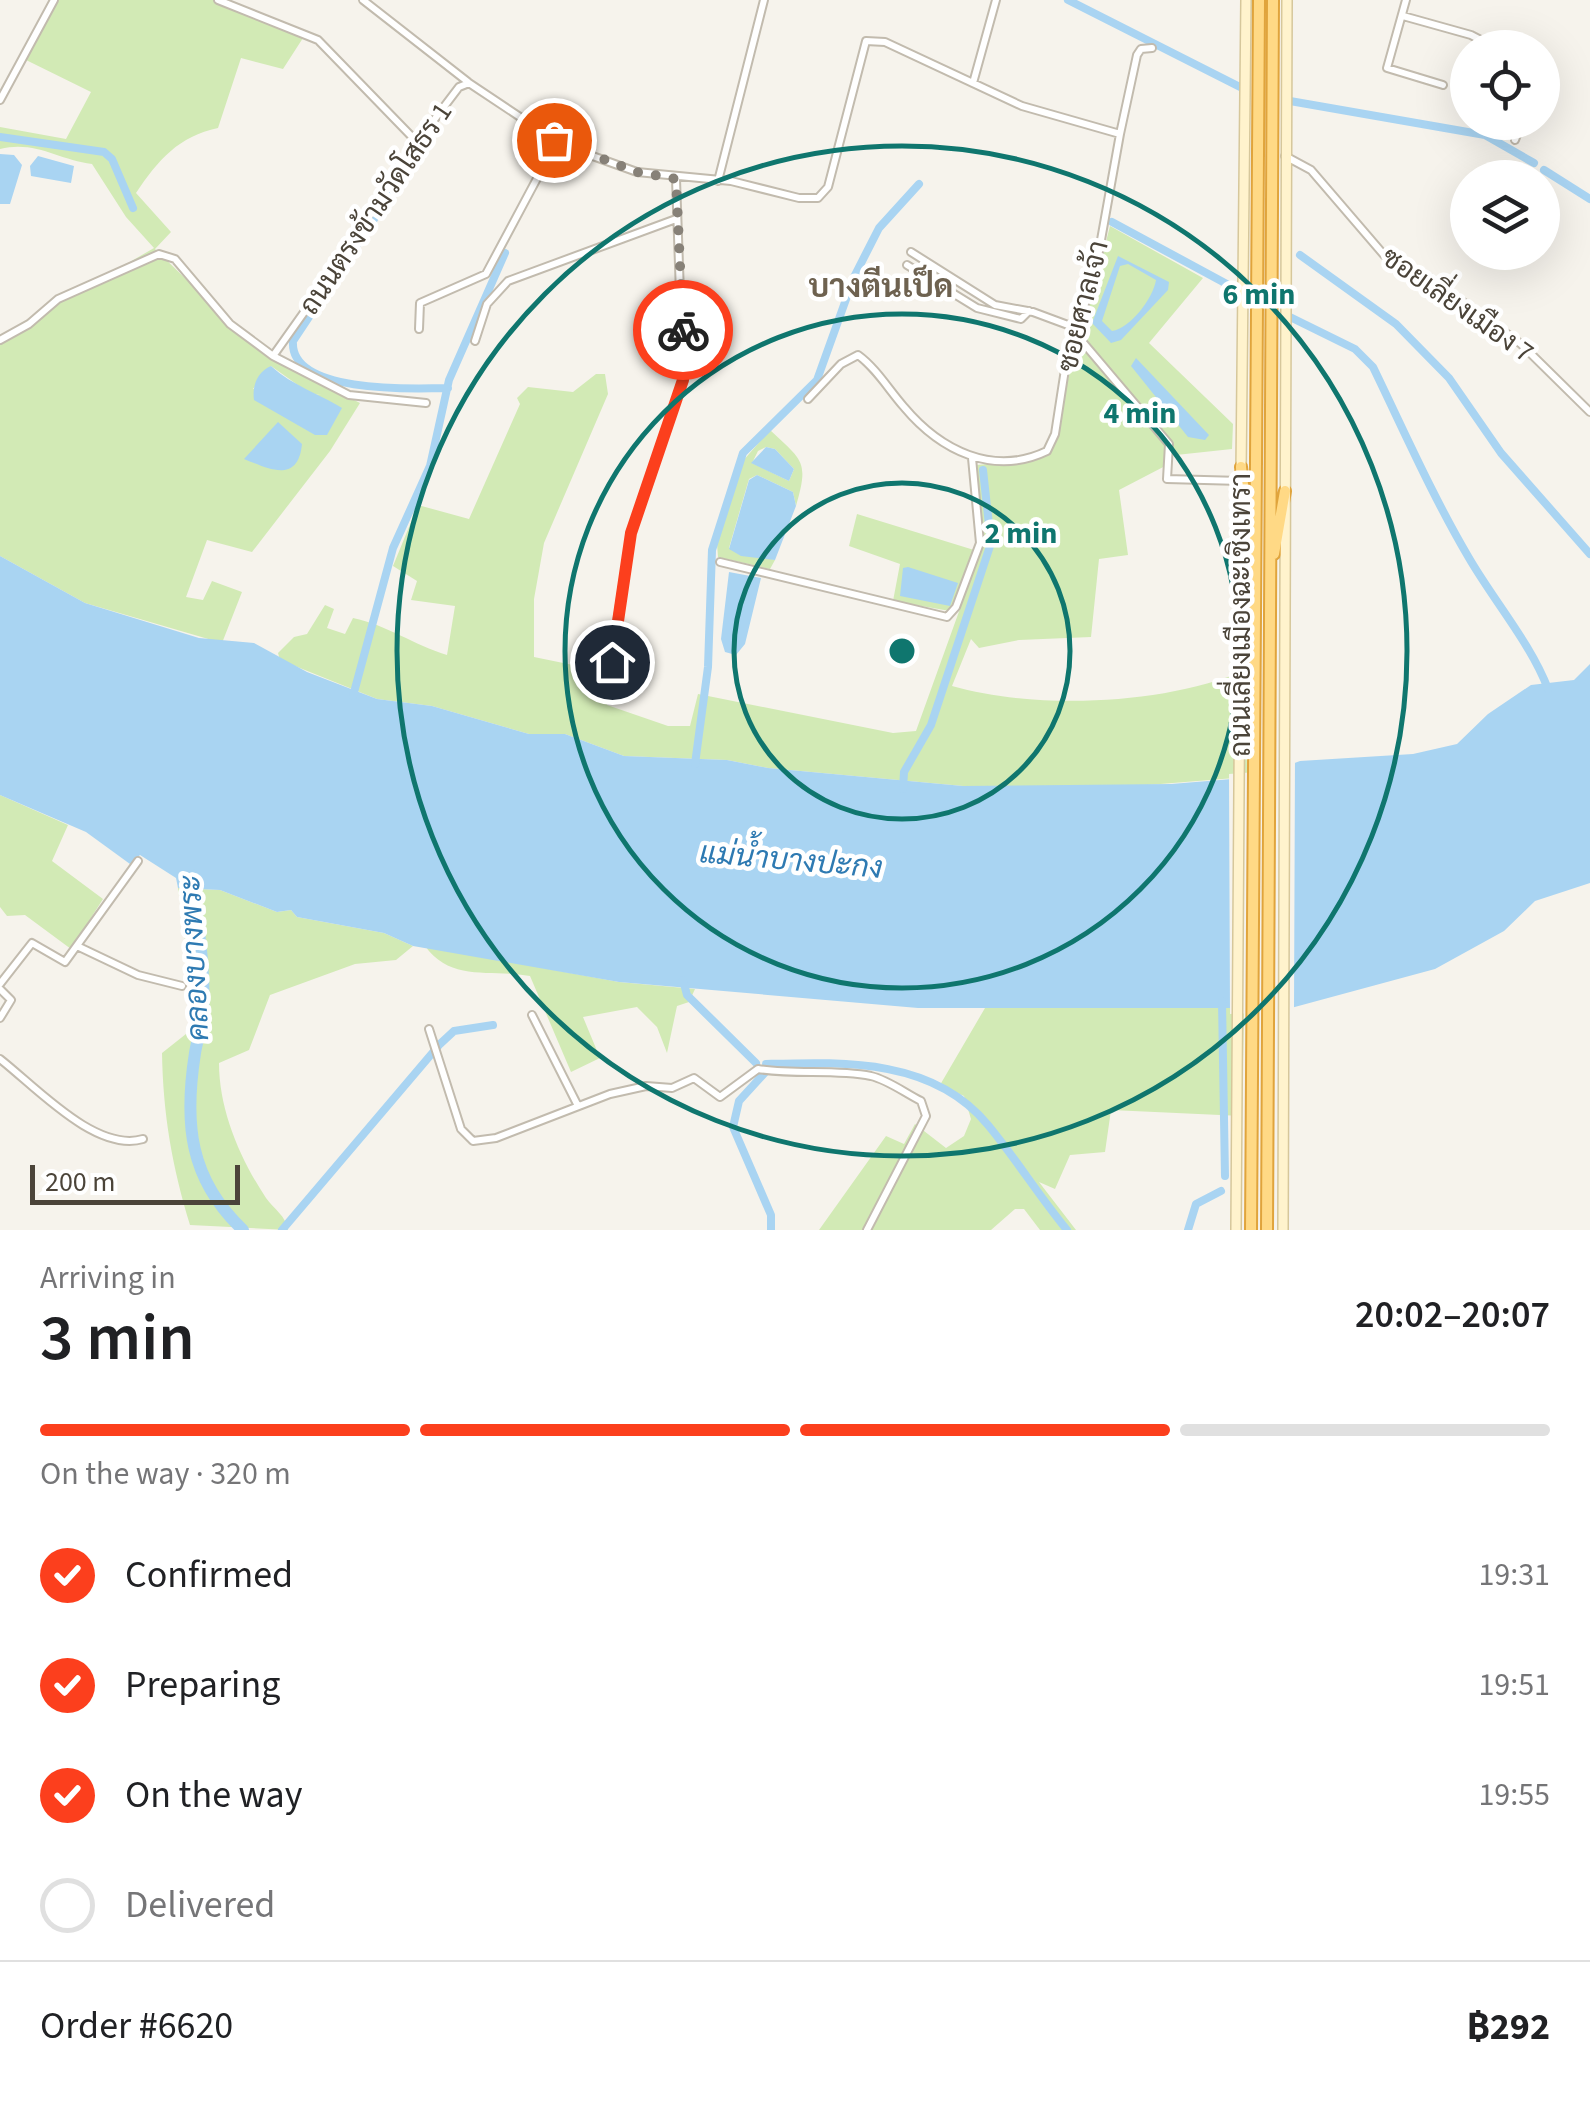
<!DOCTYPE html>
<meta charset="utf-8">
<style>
body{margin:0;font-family:"Source Sans 3",Sarabun,sans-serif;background:#f2f2f2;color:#202124;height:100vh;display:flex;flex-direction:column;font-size:38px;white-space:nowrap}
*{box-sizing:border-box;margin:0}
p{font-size:32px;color:#757577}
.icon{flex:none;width:55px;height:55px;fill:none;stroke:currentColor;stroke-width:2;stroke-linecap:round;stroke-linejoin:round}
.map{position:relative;height:1230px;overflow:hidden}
.sheet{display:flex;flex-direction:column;background:#fff;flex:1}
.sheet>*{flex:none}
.controls{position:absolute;left:1450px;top:30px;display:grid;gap:20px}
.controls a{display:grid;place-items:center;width:110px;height:110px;border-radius:50%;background:#fff;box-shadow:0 10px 40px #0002;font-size:50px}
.scale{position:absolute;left:30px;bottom:25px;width:210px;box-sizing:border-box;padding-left:10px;border:5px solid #4b4439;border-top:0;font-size:28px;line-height:35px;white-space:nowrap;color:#4b4439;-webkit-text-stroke:8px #fff;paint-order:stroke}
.pin{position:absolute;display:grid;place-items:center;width:85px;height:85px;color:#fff;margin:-42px;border:5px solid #fff;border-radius:50%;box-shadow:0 2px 10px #0007}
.courier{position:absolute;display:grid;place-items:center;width:100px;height:100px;margin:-50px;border:8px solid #fc3f1d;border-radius:50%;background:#fff;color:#222;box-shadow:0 2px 12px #0007}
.head em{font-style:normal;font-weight:600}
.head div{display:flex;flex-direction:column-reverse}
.head{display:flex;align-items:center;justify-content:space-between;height:170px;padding:0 40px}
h1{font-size:65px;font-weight:600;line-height:75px}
.bar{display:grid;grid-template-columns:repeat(4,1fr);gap:15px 10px;align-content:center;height:120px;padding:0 40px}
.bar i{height:12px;border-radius:8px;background:#e0e0e0}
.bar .active{background:#fc3f1d}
.bar p{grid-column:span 4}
.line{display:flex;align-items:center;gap:25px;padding:0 40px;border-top:2px solid #e0e0e0}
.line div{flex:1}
ol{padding:0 40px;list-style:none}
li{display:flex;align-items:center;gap:30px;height:110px}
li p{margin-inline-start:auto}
li .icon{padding:10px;border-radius:50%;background:#fc3f1d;color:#fff;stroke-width:4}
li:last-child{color:#757577}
li i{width:55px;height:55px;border:5px solid #e0e0e0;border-radius:50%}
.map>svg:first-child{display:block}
.green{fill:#d2eab5;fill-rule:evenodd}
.water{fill:#a9d4f2;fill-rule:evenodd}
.pier{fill:#f6f3ec}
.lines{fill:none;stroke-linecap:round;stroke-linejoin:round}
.canal{stroke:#a9d4f2;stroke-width:8}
.river{stroke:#a9d4f2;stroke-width:12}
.minor-casing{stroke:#c2bbae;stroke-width:10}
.secondary-casing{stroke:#d6c79b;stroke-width:12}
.trunk-casing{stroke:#e0a43c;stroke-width:14}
.minor{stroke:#fff;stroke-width:6}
.secondary{stroke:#fff3cd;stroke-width:9}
.trunk{stroke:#ffd985;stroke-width:10}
.done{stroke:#878178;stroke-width:10;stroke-dasharray:0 18}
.route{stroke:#fc3f1d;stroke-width:12}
.ring{fill:none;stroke:#0f766e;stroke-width:5}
.labels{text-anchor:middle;stroke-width:9;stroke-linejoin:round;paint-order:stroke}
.street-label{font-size:28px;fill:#4b4439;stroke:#fff}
.water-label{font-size:30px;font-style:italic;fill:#2e7ab2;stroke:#fff}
.quarter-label{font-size:32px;font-weight:bold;fill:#6e6250;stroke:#fff}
.centre{fill:#0f766e;stroke:#fff;stroke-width:5}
.ring-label{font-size:30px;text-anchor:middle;font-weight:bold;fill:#0f766e;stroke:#fff;stroke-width:9;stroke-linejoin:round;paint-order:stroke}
</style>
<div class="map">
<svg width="1590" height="1230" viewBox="0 0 1590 1230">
<rect width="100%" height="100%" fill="#f6f3ec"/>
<!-- green -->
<path class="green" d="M 59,0 L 213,0 L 303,38 L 283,69 L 241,58 L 218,128 C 179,136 158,160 136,193 L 171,232 L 155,249 L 263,354 L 360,403 L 330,451 L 252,552 L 207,540 L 186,597 L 203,600 L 212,581 L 242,592 L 222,643 L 85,603 L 0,556 L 0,337 L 154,248 L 126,217 L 92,164 C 59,160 35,140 0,149 L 0,127 L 66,139 L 91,92 L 24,59 ZM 271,366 L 309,393 L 321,395 L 253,389 Z
M 1110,226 L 1203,278 L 1149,343 L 1233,424 L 1232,449 L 1176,455 L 1082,335 Z
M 1077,340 L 1165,445 L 1169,464 L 1119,490 L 1128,555 L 1099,559 L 1091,637 L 1019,640 L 979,648 L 971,639 L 952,686 C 1037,710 1164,705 1246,670 L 1247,777 L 1111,788 L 963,786 L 768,768 L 727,760 L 624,756 L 565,734 L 529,734 L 432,706 L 377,699 L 280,660 L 278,653 L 294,637 L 307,634 L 325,605 L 334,609 L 327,628 L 345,634 L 353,618 C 387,625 414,645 447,655 L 455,606 L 411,600 L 417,581 L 393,566 L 418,505 L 469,519 L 520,404 L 517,398 L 528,387 L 573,392 L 596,374 L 605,374 L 608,394 L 544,543 L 534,599 L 534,657 L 612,673 L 607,705 L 668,726 L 690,726 L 698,694 L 893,733 L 916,731 L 984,542 L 977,465 L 1027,460 L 1052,451 Z
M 770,430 C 803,461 809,461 796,506 L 793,492 L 757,475 L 749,479 L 729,548 L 775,560 L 770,569 L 718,557 L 717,544 L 742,462 ZM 766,447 L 775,449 L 794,469 L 789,481 L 752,463 L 758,451 Z
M 857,514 L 974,550 L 950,611 L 893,601 L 900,564 L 849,546 Z
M 0,795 L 68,825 L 52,861 L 103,899 L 71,949 L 25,915 L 7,916 L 0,907 Z
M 178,888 L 220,890 L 277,912 L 291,910 L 297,917 L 384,933 L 413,946 L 396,960 L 355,964 L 270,995 L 249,1050 L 219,1063 C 219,1110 240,1159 266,1198 C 274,1209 286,1216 288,1230 L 190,1225 C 172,1166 163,1114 162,1053 L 191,1030 L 195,1018 Z
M 425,946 L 619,982 L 695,989 L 689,1002 L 677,1006 L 667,1053 L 657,1027 L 637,1007 L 583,1017 L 600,1058 L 571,1072 L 530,976 C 489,969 451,982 425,946 Z
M 985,1008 L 1244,1008 L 1242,1116 L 1111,1110 L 1105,1152 L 1070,1155 L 1055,1189 L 1039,1182 L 1076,1230 L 1040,1230 L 1024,1209 L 1015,1209 L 991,1230 L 819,1230 L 886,1136 L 904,1144 L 915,1124 L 946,1148 L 964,1136 L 971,1119 L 964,1096 L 940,1085 Z"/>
<!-- water -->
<path class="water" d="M 0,154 L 14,155 L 22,165 L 10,204 L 0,204 Z
M 38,156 L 74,166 L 71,183 L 31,176 L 30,166 Z
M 1118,256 L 1169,282 L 1168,290 L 1121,340 L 1111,343 L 1092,323 ZM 1128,264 L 1156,280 C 1153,298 1131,328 1112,331 L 1102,321 L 1120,266 Z
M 1136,358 L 1209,435 L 1205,440 L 1188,437 L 1131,366 Z
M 271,366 C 293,386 318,393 342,408 L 327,435 L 315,435 L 254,400 C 252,386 257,372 271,366 Z
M 278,422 L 302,444 C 298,485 267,468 244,459 Z
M 766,447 L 775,449 L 794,469 L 789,481 L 751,463 Z
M 757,475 L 793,492 L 796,506 L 775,560 L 741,556 L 729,549 L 749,480 Z
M 0,556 L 85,603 L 199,638 L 254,643 L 307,672 L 377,699 L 432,706 L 529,734 L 565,734 L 624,756 L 727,760 L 768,768 L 963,786 L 1171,784 L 1257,777 L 1300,761 L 1413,754 L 1457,744 L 1488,714 L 1531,685 L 1574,680 L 1590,664 L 1590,883 L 1535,901 L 1504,931 L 1435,969 L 1291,1008 L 918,1008 L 619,982 L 413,946 L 384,933 L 297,917 L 291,910 L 277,912 L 220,890 L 178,888 L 176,878 L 140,855 L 130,864 L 86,832 L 0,795 Z
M 908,567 L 958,583 L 950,606 L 900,596 L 903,568 Z
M 729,572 L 761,578 L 745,644 L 736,655 L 725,652 L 721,639 Z"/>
<!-- pier -->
<path class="pier" d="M 1295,757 L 1294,1012 L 1230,1014 L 1229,774 L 1256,772 Z"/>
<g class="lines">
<!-- canal -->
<path class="canal" d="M 1068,0 L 1240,87
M 1290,101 L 1485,135 L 1534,163
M 0,137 L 104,152 L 112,159 L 133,208
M 1544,170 L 1590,199
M 400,180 L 293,341 C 289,394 414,389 448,388
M 1112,222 L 1236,289
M 1300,255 L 1396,324 L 1449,378 L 1501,453 L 1590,554
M 1290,317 L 1355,349 L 1373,367 C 1404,431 1433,497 1469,558 C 1494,601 1531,644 1548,689
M 353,696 L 393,548 L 430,466 L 449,380 L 505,253
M 695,764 L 708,667 L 712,550 L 743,453 L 817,380 L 854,277 L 879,228 L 919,184
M 903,789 L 904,772 L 931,725 L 991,543 L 983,470
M 683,980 L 687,995 L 756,1063
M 1222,1001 L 1225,1176
M 766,1064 C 843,1062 933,1058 988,1125 C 1016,1159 1039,1196 1067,1230
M 282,1230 L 440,1044 L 454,1031 L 493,1025
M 771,1230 L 771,1215 L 733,1127 L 739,1101 L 771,1066
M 1188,1230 L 1196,1204 L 1221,1191"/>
<!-- river -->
<path class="river" d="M 192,875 C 197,921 206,969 203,1015 C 202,1027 197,1040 195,1053 C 184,1123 189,1179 243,1230"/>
<defs>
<path id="minor" d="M 218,0 L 318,40 L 416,141
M 363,0 L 468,82
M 1406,0 L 1387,68 L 1443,85
M 1403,16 L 1471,35 L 1496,48
M 973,83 L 996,0
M 0,100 L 54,0
M 1120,134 L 1137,55 L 1141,49 L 1152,48
M 1515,140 L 1522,122
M 1285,156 L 1311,170 L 1384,255 L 1430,278 L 1521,344 L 1590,412
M 718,181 L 764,0
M 911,252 L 995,305 L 1033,312 L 1076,328
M 907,265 L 977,308 L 1021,319 L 1029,311
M 419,329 L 420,303 L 486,274 L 557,141
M 1075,333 L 1169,444 L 1167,479 L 1241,481
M 0,340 L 29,324 L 58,299 L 159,254 L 175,259 L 230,324 L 273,356 L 344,256 L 390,178 L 459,87 L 469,83 L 562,145 L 637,172 L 731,181 L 799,198 L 818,198 L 828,187 L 866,41 L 885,42 L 1022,106 L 1120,134 L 1094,279 L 1068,350 L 1055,434 L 1047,451 C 993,477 940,450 904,407 C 889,390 876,368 858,355 L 841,364 L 808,399
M 475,341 L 487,304 L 508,281 L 676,219
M 273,356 L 349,395 L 426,403
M 720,562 L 947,617 L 956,607 L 980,543 L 972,458
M 611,662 L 631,533 L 683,380 L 676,179
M 77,946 L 138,975 L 182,986
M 0,984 L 32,943 L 65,962 L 138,861
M 0,989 L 11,1000 L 0,1018
M 532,1015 L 578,1106
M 429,1029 L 461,1129 L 473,1141 L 496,1138 L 610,1094 L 646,1086 L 672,1088 L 694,1078 L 720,1097 L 758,1069 C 795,1075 834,1069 871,1076 C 888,1080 905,1093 921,1101 L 926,1116 L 867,1230
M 0,1059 C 36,1087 96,1153 143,1139"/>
<path id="secondary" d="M 1241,472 L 1246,0
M 1236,1230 L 1241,498
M 1283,1230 L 1287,0"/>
<path id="trunk" d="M 1241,467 L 1249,535
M 1274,554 L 1285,491
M 1251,1230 L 1259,0
M 1267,1230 L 1273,0"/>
</defs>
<!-- minor casing -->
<use href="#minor" class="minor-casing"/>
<!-- secondary casing -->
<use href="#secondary" class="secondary-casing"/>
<!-- trunk casing -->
<use href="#trunk" class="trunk-casing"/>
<!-- minor -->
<use href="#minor" class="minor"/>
<!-- secondary -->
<use href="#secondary" class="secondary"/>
<!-- trunk -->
<use href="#trunk" class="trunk"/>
</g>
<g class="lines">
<!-- done -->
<path class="done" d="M 554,140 L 637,172 L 676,179 L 683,330"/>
<!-- route -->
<path class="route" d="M 612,662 L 631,533 L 683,380 L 683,330"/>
</g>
<!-- distance rings -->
<g class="ring">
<circle cx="902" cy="651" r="168"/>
<circle cx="902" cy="651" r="337"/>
<circle cx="902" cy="651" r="505"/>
</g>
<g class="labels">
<!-- street labels -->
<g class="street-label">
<text transform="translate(375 208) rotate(-56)" y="10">ถนนตรงข้ามวัดโสธร 1</text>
<text transform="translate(1458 304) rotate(35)" y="10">ซอยเลี่ยงเมือง 7</text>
<text transform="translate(1082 306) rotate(-76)" y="10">ซอยศาลเจ้า</text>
<text transform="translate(1240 615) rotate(-90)" y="10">ถนนเลี่ยงเมืองฉะเชิงเทรา</text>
</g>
<!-- water labels -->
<g class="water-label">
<text transform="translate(791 860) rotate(5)" y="10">แม่น้ำบางปะกง</text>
<text transform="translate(194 958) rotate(-93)" y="10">คลองบางพระ</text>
</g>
<!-- quarter labels -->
<g class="quarter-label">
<text x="881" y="297">บางตีนเป็ด</text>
</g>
</g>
<circle cx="902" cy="651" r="15" class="centre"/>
<g class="ring-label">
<text x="1259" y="304">6 min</text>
<text x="1140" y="423">4 min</text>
<text x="1021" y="543">2 min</text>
</g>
</svg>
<div class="controls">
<a><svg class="icon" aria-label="locate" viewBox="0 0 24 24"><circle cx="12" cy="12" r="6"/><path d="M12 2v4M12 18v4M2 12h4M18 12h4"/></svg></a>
<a><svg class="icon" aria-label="layers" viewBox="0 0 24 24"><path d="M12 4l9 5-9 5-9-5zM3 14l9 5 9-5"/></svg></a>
</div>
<div class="scale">200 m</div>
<div class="pin" style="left:554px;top:140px;background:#ea580c"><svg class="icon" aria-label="bag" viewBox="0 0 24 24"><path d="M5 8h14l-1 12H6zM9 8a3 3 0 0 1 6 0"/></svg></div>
<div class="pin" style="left:612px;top:662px;background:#1f2937"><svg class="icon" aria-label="home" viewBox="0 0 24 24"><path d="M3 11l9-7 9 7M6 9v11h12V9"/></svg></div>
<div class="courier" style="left:683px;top:330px"><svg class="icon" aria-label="bike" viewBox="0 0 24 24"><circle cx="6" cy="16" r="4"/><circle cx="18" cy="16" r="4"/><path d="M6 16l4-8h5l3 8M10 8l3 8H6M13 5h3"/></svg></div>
</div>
<section class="sheet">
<div class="head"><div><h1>3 min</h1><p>Arriving in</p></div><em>20:02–20:07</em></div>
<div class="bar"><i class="active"></i><i class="active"></i><i class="active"></i><i></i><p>On the way · 320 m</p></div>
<ol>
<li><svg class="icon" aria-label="check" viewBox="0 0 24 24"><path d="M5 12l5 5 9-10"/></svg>Confirmed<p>19:31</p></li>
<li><svg class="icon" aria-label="check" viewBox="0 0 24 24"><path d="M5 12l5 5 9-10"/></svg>Preparing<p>19:51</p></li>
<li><svg class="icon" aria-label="check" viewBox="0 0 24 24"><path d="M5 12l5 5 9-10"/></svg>On the way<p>19:55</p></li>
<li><i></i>Delivered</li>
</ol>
<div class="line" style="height:130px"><div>Order #6620</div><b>฿292</b></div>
</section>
